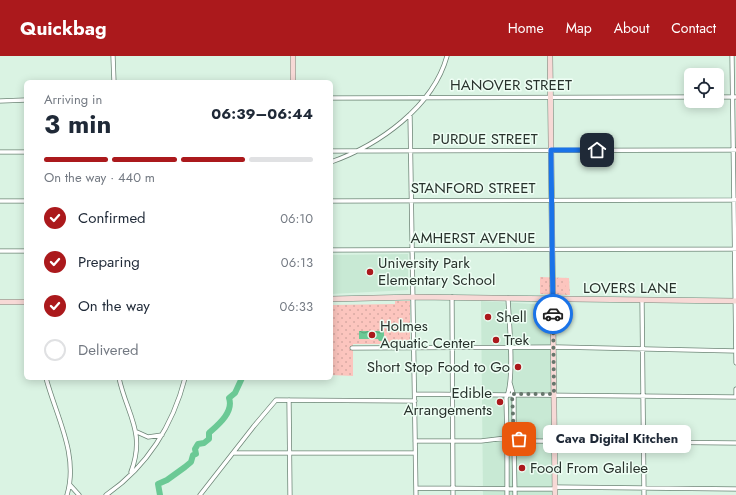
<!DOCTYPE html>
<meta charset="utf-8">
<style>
body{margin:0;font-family:Jost,sans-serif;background:#f2f2f3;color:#1f2937;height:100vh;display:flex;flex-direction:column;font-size:15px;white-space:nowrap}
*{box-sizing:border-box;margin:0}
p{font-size:13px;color:#747a83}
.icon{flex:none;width:22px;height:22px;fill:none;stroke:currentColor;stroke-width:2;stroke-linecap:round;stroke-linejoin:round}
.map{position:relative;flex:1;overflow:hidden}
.panel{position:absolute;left:24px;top:24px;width:309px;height:300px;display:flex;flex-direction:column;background:#fff;border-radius:6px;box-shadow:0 2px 10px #0003}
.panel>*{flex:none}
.tools{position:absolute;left:684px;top:12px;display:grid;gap:8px}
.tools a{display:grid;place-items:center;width:40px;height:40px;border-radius:6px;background:#fff;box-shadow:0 2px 10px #0003;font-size:20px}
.pin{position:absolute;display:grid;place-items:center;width:34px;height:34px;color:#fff;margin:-17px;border-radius:8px;box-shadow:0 2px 6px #0006}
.courier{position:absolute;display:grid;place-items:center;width:40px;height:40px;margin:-20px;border:3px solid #1a73e8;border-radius:50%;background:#fff;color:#222;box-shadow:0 1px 5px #0007}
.bubble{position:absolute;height:28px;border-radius:6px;background:#fff;box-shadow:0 2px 10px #0003;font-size:13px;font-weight:700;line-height:28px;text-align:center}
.overview em{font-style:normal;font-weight:700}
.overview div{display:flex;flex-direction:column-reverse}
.overview{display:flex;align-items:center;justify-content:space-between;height:68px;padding:0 20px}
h1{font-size:26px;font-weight:700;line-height:30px}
.bar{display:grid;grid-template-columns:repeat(4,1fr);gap:6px 4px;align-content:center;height:48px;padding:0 20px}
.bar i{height:5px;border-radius:3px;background:#e0e1e3}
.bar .current{background:#ab191c}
.bar p{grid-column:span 4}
ol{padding:0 20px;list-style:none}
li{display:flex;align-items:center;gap:12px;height:44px}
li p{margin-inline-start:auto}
li .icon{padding:4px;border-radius:50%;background:#ab191c;color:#fff;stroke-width:4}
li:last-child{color:#747a83}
li i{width:22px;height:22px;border:2px solid #e0e1e3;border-radius:50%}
header{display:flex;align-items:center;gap:24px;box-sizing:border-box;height:56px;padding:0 20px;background:#ab191c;color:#fff}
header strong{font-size:19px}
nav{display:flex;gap:22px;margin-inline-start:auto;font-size:14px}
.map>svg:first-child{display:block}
.built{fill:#c8e9d4}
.park{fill:url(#park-dots)}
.garden{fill:#fcc5be}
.water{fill:url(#water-waves)}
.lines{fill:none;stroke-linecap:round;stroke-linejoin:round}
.river{stroke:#6bc995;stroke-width:6}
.street-casing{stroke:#6e8577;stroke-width:5}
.secondary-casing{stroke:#6e8577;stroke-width:6}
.street{stroke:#fff;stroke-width:3.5}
.secondary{stroke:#f7d9d6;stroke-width:5}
.done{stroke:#66766c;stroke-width:4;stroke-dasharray:0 7.2}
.route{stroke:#1a73e8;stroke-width:5}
.poi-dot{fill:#ab191c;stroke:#eefef4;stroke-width:1.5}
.labels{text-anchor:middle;stroke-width:3;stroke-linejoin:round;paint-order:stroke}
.street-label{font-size:15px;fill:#28322c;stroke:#eefef4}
.poi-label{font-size:15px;fill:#28322c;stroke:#eefef4;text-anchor:start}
</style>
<header>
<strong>Quickbag</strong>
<nav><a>Home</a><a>Map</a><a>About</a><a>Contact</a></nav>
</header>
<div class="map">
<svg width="736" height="439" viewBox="0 0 736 439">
<defs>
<pattern id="park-dots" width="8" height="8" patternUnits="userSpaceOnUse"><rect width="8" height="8" fill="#fcc5be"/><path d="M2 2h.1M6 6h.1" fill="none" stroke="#d8aaa3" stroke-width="1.8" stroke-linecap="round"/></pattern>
<pattern id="water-waves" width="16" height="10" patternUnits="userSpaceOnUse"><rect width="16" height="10" fill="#6bc995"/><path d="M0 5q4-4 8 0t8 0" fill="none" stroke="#58a47a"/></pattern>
</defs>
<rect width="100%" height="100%" fill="#daf3e3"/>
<!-- built -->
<path class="built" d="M 408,198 L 408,234 L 331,238 L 331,199 Z
M 481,245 L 549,249 L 551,288 L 552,439 L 483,439 Z"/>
<!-- park -->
<path class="park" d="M 540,221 L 569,222 L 570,239 L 540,238 Z
M 395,245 L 410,245 L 410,288 L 353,288 L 353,320 L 331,319 L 331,249 L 395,248 Z"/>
<!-- garden -->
<path class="garden" d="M 558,222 L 569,222 L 569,239 L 566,238 L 565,225 L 558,224 Z
M 392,267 L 398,267 L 398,279 L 393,279 Z
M 400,267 L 406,267 L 406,279 L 401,279 Z"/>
<!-- water -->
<path class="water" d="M 359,275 L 384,275 L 384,285 L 379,285 L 378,283 L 359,283 Z"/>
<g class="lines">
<!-- river -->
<path class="river" d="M 160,439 L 158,428 L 167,424 L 185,411 L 191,406 L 193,399 L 196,398 L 195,393 L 198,388 L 204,387 L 209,383 L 209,377 C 218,369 234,356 229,342 L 235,337 L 242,322"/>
<defs>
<path id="street" d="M 113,0 L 114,26
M 732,0 L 736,307
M 717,41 L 736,41
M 331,42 L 691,41
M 0,45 L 26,44
M 410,58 L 416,439
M 331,95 L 736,94
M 0,96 L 26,96
M 331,106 C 379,89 433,51 447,0
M 0,145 L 26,145
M 331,145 L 736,144
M 331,194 L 736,193
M 0,195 L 26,195
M 452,241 L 453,439
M 642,244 L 644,439
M 352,292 L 558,291 L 736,295
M 46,322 C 56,360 79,399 67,439
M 119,322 C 127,359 146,376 131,416
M 510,327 L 514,341 L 514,381
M 736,333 L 736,339
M 415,338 L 736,341
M 289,344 L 290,439
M 137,376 L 148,381 L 162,379
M505.5 385a5.5 5.5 0 1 1 11 0a5.5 5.5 0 1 1-11 0Z
M 507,381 L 506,342 C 515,326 509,264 508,242
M 415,385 L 481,385 L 506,382
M 515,388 L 524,385 L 535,385 L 736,387
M 507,389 L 507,439
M 514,389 L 515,439
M 233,397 L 415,397
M 70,429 L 79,439
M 555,431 L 736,433
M 416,432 L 555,433
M 106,439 C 147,411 173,369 185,322
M 200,439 L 254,370 L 276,344 L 415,345"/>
<path id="secondary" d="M 293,0 L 293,26
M 550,0 L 555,439
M 331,243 L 416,241 L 736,245
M 0,246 L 26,246"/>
</defs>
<!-- street casing -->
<use href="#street" class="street-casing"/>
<!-- secondary casing -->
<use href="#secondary" class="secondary-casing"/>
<!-- street -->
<use href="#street" class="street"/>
<!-- secondary -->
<use href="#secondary" class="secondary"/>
</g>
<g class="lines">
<!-- done -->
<path class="done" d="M 519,383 L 514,381 L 512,338 L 554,338 L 553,258"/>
<!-- route -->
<path class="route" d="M 553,258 L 551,94 L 597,94"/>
</g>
<!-- markers -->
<g class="poi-dot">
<circle cx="370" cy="216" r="4"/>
<circle cx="488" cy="261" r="4"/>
<circle cx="372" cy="279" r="4"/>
<circle cx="496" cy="284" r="4"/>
<circle cx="518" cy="311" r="4"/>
<circle cx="500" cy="346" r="4"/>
<circle cx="522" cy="412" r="4"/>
</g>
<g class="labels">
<!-- street labels -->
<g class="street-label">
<text x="511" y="34">HANOVER STREET</text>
<text x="485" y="88">PURDUE STREET</text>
<text x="473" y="137">STANFORD STREET</text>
<text x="473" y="187">AMHERST AVENUE</text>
<text x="630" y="237">LOVERS LANE</text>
</g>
<!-- poi labels -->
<g class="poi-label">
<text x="378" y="212">University Park<tspan x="378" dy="17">Elementary School</tspan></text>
<text x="496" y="266">Shell</text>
<text x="380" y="275">Holmes<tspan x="380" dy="17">Aquatic Center</tspan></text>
<text x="504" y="289">Trek</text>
<text x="510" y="316" text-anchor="end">Short Stop Food to Go</text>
<text x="492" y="342" text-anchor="end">Edible<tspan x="492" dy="17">Arrangements</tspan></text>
<text x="530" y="417">Food From Galilee</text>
</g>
</g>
</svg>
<div class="tools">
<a><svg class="icon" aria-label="locate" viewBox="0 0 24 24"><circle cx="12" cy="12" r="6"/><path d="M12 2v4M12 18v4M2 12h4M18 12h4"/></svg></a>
</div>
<div class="pin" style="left:519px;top:383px;background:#ea580c"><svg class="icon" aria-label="bag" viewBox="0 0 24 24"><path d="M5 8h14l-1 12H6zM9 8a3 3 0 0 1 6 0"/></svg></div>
<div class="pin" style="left:597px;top:94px;background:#1f2937"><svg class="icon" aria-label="home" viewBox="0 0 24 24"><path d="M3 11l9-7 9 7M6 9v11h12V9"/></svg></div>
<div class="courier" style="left:553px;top:258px"><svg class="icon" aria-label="car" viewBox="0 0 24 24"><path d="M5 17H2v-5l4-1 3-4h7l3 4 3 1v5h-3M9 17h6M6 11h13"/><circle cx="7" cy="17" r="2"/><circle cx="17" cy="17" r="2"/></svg></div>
<div class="bubble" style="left:543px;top:369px;width:148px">Cava Digital Kitchen</div>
<section class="panel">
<div class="overview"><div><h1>3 min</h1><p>Arriving in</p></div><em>06:39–06:44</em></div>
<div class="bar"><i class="current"></i><i class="current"></i><i class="current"></i><i></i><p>On the way · 440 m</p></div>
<ol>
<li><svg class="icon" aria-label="check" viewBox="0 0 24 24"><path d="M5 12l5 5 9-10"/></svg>Confirmed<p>06:10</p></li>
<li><svg class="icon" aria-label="check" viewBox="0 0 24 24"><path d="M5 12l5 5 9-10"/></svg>Preparing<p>06:13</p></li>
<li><svg class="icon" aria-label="check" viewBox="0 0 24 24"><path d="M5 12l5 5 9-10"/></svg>On the way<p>06:33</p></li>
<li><i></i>Delivered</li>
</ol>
</section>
</div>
